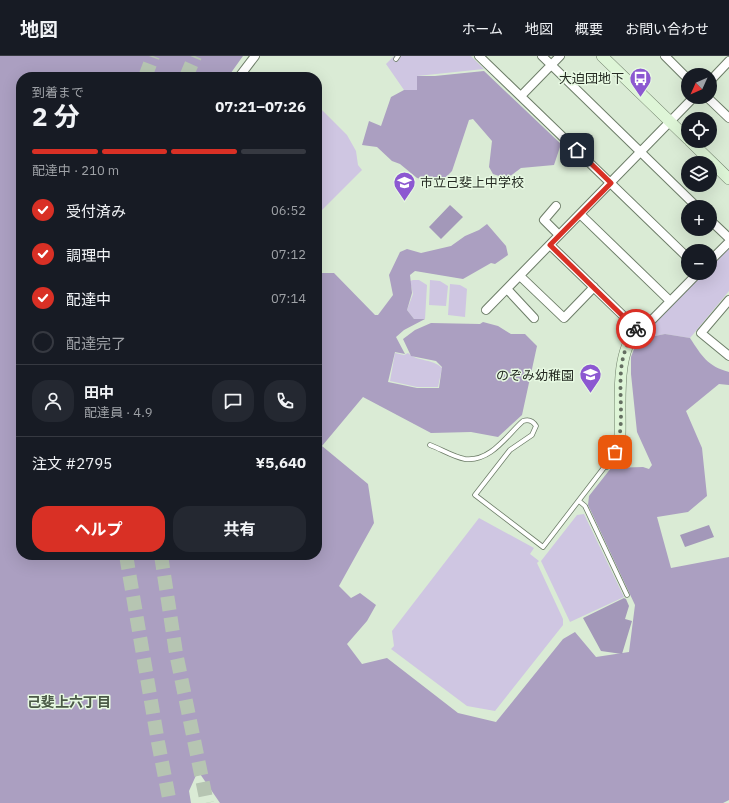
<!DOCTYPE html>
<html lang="ja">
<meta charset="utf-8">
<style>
body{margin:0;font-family:"IBM Plex Sans","Noto Sans JP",sans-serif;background:#242831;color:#f1f3f6;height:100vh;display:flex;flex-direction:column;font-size:15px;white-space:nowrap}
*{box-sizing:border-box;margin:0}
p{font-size:13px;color:#9ea1a6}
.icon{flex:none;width:22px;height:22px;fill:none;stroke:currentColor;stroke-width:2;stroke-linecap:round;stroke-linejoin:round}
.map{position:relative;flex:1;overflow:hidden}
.sheet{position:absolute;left:16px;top:16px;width:306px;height:488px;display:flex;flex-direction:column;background:#171b24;border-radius:16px;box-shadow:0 4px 16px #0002}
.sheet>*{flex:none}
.needle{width:26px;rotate:225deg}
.controls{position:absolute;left:681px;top:12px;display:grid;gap:8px}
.controls a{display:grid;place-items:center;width:36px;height:36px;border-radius:50%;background:#171b24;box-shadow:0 4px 16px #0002;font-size:20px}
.pin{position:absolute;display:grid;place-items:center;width:34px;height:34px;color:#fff;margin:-17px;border-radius:8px;box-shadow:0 2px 6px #0006}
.courier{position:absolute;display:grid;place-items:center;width:40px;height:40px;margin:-20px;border:3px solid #d93025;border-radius:50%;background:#fff;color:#222;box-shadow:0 1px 5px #0007}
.headline em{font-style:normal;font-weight:700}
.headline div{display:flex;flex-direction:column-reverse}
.headline{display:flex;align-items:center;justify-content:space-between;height:68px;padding:0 16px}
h1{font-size:26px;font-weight:700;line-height:30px}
.bar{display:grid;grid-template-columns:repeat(4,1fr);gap:6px 4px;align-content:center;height:48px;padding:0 16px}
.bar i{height:5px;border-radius:3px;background:#363941}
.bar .current{background:#d93025}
.bar p{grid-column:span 4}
.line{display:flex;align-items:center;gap:10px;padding:0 16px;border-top:1px solid #363941}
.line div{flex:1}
.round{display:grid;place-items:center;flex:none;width:42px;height:42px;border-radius:16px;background:#242831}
ol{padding:0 16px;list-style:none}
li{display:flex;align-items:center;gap:12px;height:44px}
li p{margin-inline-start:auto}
li .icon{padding:4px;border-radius:50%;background:#d93025;color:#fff;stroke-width:4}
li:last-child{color:#9ea1a6}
li i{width:22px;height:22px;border:2px solid #363941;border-radius:50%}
.primary-button{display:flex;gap:8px;margin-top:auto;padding:8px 16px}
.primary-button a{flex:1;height:46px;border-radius:16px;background:#d93025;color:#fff;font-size:16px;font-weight:700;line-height:46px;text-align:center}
.primary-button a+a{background:#242831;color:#f1f3f6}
header{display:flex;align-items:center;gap:24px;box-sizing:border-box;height:56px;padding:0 20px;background:#171b24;border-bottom:1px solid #363941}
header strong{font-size:19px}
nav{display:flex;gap:22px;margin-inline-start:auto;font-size:14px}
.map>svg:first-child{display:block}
.green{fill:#cfc6e2}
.forest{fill:#ab9fc1}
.water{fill:#a398b9}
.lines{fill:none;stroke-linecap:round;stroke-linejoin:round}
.highway-tunnel{stroke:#b6c5b2;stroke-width:14;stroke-dasharray:14 7;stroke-linecap:butt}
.lane-casing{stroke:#6d7d68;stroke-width:5.5}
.street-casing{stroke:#6d7d68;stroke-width:10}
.secondary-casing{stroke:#6d7d68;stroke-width:12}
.lane{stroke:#fff;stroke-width:4}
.street{stroke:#fff;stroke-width:8}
.secondary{stroke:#def5d7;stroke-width:11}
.done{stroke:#656f62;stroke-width:4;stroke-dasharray:0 7.2}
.route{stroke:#d93025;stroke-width:5}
.labels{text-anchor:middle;stroke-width:3;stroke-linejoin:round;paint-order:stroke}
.poi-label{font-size:13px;fill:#262c24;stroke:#e7f9e2;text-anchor:end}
.neighbourhood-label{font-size:14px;font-weight:bold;fill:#4a5946;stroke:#e7f9e2}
</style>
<header>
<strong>地図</strong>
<nav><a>ホーム</a><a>地図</a><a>概要</a><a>お問い合わせ</a></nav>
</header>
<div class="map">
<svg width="729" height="747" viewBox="0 0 729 747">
<rect width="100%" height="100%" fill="#daebd5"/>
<!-- green -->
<path class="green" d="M 394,0 L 471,0 L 484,13 L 417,20 L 417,34 L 404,34 L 386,8 Z
M 317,49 L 347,79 L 356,95 L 358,109 L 362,114 L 317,159 Z
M 729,190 L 729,235 L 690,282 L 665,278 L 645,282 L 639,281 L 703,217 L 710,217 L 710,209 Z
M 413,224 L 419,224 L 427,229 L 425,263 L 414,263 L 407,254 L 413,238 L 410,225 Z
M 430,224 L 440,225 L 448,230 L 446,250 L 429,249 Z
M 450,228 L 460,229 L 467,233 L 465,261 L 448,259 Z
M 395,297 L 404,299 L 408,297 C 417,306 432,302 442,312 L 438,331 L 417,331 L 390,325 Z
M 584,458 L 624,541 L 570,566 L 541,505 L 577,459 Z
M 479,462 L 534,492 L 530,498 L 539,505 L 537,507 L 563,563 L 563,569 L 495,655 L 467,650 L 391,593 L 394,590 L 392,575 Z"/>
<!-- forest -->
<path class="forest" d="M 0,0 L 243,0 L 228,21 L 21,21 L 21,499 L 317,499 L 317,217 L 334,217 L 375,259 L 378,259 L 393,239 L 389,219 L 400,196 L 407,193 L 421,197 L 451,190 L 465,180 L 479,174 L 487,168 L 506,190 L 508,199 L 495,208 L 491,207 L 463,223 L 415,215 L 410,219 L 412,237 L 407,254 L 414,263 L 425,263 L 404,274 L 396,281 L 405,298 L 395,296 L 388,326 L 417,332 L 439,332 L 442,311 L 436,305 L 411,300 L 403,283 L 415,274 L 431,267 L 480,268 L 483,266 L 498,270 L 511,278 L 525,278 L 537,290 L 522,359 L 498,381 L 471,376 L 431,377 L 363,341 L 322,390 L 368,428 L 374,467 L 339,530 L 351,542 L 360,537 L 376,549 L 367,565 L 347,588 L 362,608 L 387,602 L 458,657 L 496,666 L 563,583 L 575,576 L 596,601 L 629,596 L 635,549 L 588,449 L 589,440 L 611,412 L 643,411 L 649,413 L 652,409 L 637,376 L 631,318 L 631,301 L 634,293 L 645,282 L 665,278 L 690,282 C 702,300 707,310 729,316 L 729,329 L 719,328 L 686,355 L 702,392 L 707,440 L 688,456 L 657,461 L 671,512 L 729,501 L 729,744 L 723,747 L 220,747 L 198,715 L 189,735 L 191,747 L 0,747 Z
M 484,15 L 561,88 L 554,109 L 521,112 L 509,121 L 505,122 L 493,118 L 489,111 L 492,85 L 473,63 L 469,64 L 452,115 L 446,121 L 432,125 L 417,122 L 400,108 L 392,105 L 377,91 L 362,89 L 369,65 L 381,70 L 391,41 L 404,34 L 417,34 L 417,20 L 435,20 Z"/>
<!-- water -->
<path class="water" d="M 450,149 L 463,161 L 441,183 L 429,171 Z
M 709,469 L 714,481 L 685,491 L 680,479 Z
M 624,542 L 626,543 L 629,550 L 625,563 L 632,565 L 622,598 L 601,595 L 583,562 Z"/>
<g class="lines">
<!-- highway-tunnel -->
<path class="highway-tunnel" d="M 145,21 L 153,0
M 186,21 L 195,0
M 126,499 L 158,686 L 170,747
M 161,499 L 176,597 L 207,747"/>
<defs>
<path id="lane" d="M 396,3 L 398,0
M 430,389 C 441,393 453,401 465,403 C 491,406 507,379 523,365 C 529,363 533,365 536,370 L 532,379 L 510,394 L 475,439 L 543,491 L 606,409
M 579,445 L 585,450 L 627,539"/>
<path id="street" d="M 479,0 L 688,202
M 542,0 L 697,151
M 665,0 L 688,23
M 239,21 L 255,0
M 710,25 L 729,5
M 521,40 L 560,0
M 707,41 L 729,62
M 556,150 L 544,164 L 559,179
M 580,158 L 670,245
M 710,164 L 729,182
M 550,189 L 640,276 L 698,217
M 710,205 L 729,186
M 520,220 L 564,262 L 594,231
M 507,233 L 534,262
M 729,244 L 701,277 L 729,300
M 486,254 L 694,41
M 606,409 L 618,389"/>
<path id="secondary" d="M 602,0 L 688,83
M 690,85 L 729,123
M 618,389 L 620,379 C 621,347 615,298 637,274"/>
</defs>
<!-- lane casing -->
<use href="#lane" class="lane-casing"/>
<!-- street casing -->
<use href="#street" class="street-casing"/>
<!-- secondary casing -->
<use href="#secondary" class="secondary-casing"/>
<!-- lane -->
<use href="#lane" class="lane"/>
<!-- street -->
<use href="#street" class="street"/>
<!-- secondary -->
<use href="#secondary" class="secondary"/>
</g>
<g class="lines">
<!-- done -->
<path class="done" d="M 615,396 C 631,358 606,306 638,274 L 636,273"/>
<!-- route -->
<path class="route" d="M 577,94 L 611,127 L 550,189 L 636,273"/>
</g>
<!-- icons -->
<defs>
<symbol id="bus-pin" viewBox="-11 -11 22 30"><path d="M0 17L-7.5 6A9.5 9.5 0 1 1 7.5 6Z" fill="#8c58d1" stroke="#e7f9e2"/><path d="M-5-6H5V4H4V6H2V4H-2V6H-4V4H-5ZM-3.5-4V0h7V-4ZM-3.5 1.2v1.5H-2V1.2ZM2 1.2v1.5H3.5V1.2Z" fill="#fff"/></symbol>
<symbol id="school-pin" viewBox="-11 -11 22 30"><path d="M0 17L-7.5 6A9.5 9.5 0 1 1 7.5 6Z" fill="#8c58d1" stroke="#e7f9e2"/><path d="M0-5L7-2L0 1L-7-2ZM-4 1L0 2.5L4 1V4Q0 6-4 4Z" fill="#fff"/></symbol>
</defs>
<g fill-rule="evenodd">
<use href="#bus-pin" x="628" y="10" width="25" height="34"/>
<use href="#school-pin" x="392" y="114" width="25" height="34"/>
<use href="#school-pin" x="578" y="306" width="25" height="34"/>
</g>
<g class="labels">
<!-- poi labels -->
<g class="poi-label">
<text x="624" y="27">大迫団地下</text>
<text x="420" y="131" text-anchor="start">市立己斐上中学校</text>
<text x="574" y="324">のぞみ幼稚園</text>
</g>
<!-- neighbourhood labels -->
<g class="neighbourhood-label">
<text x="69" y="651">己斐上六丁目</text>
</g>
</g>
</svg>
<div class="controls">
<a><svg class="needle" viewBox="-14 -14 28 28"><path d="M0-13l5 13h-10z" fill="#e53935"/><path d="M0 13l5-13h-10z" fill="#9ea1a6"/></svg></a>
<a><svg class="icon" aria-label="locate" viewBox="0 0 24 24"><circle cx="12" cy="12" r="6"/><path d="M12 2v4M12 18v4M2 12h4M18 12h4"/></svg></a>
<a><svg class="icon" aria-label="layers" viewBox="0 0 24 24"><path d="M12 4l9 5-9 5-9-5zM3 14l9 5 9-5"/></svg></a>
<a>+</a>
<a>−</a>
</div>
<div class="pin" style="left:615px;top:396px;background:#ea580c"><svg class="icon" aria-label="bag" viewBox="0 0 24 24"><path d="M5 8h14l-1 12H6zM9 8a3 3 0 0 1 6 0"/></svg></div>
<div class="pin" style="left:577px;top:94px;background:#1f2937"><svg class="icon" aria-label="home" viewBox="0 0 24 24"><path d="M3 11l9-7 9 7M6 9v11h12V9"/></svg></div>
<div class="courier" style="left:636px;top:273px"><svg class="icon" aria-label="bike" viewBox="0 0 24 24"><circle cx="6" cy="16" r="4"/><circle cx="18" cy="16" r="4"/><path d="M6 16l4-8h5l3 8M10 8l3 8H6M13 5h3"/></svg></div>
<section class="sheet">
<div class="headline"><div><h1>2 分</h1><p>到着まで</p></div><em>07:21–07:26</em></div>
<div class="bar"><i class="current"></i><i class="current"></i><i class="current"></i><i></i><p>配達中 · 210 m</p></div>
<ol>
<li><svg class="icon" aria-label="check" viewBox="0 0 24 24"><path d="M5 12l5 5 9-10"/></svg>受付済み<p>06:52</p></li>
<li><svg class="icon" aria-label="check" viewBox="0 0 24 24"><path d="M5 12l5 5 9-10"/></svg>調理中<p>07:12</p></li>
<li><svg class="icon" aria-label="check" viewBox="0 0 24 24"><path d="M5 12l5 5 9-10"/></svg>配達中<p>07:14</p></li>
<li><i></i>配達完了</li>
</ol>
<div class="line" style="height:72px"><a class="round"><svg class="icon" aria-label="person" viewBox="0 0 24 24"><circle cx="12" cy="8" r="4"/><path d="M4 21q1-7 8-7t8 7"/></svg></a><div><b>田中</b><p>配達員 · 4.9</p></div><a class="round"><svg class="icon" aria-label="chat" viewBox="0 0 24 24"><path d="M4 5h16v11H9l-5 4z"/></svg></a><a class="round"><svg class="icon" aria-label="phone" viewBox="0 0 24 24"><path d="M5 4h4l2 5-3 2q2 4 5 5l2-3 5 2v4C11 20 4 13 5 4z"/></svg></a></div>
<div class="line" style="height:52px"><div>注文 #2795</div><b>¥5,640</b></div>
<div class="primary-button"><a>ヘルプ</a><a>共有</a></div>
</section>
</div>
